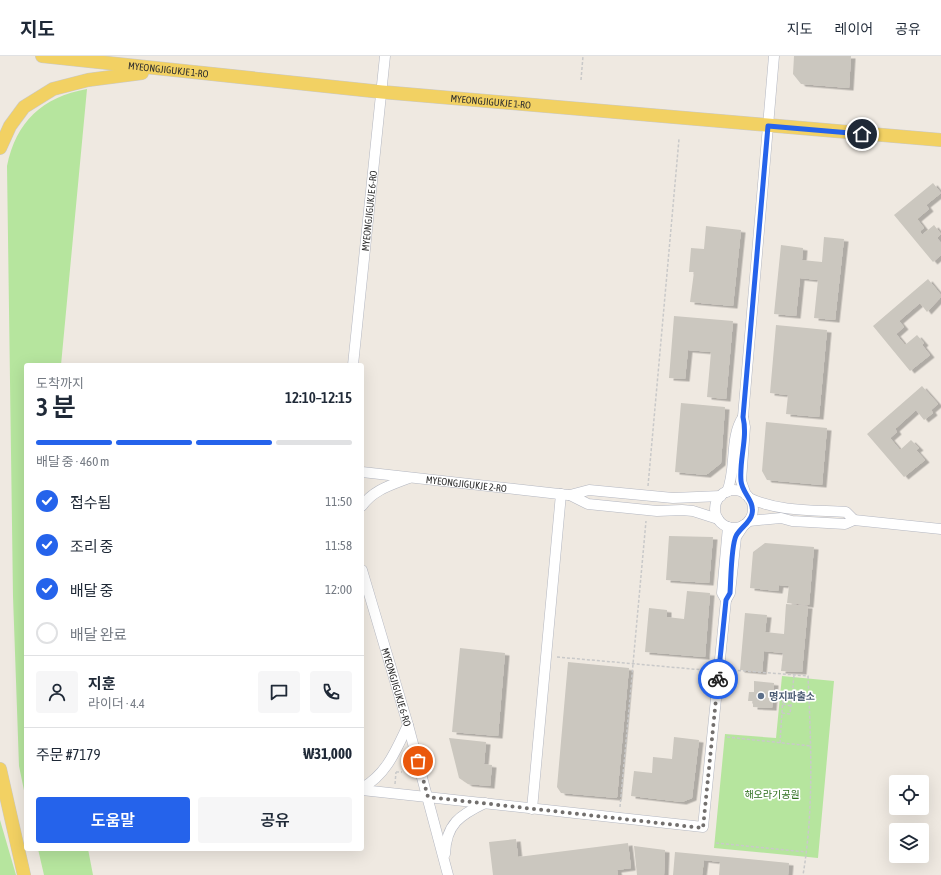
<!DOCTYPE html>
<html lang="ko">
<meta charset="utf-8">
<style>
body{margin:0;font-family:"Asap Condensed","Noto Sans KR",sans-serif;background:#f6f6f7;color:#1f2937;height:100vh;display:flex;flex-direction:column;font-size:15px;white-space:nowrap}
*{box-sizing:border-box;margin:0}
p{font-size:13px;color:#747a83}
.icon{flex:none;width:22px;height:22px;fill:none;stroke:currentColor;stroke-width:2;stroke-linecap:round;stroke-linejoin:round}
.map{position:relative;flex:1;overflow:hidden}
.details{position:absolute;left:24px;top:307px;width:340px;height:488px;display:flex;flex-direction:column;background:#fff;border-radius:4px;box-shadow:0 4px 16px #0002}
.details>*{flex:none}
.fabs{position:absolute;left:889px;top:719px;display:grid;gap:8px}
.fabs a{display:grid;place-items:center;width:40px;height:40px;border-radius:4px;background:#fff;box-shadow:0 4px 16px #0002;font-size:20px}
.pin{position:absolute;display:grid;place-items:center;width:34px;height:34px;color:#fff;margin:-17px;border:2px solid #fff;border-radius:50%;box-shadow:0 1px 4px #0007}
.courier{position:absolute;display:grid;place-items:center;width:40px;height:40px;margin:-20px;border:3px solid #2563eb;border-radius:50%;background:#fff;color:#222;box-shadow:0 1px 5px #0007}
.headline em{font-style:normal;font-weight:600}
.headline div{display:flex;flex-direction:column-reverse}
.headline{display:flex;align-items:center;justify-content:space-between;height:68px;padding:0 12px}
h1{font-size:26px;font-weight:600;line-height:30px}
.bar{display:grid;grid-template-columns:repeat(4,1fr);gap:6px 4px;align-content:center;height:48px;padding:0 12px}
.bar i{height:5px;border-radius:3px;background:#e0e1e3}
.bar .active{background:#2563eb}
.bar p{grid-column:span 4}
.line{display:flex;align-items:center;gap:10px;padding:0 12px;border-top:1px solid #e0e1e3}
.line div{flex:1}
.round{display:grid;place-items:center;flex:none;width:42px;height:42px;border-radius:4px;background:#f6f6f7}
ol{padding:0 12px;list-style:none}
li{display:flex;align-items:center;gap:12px;height:44px}
li p{margin-inline-start:auto}
li .icon{padding:4px;border-radius:50%;background:#2563eb;color:#fff;stroke-width:4}
li:last-child{color:#747a83}
li i{width:22px;height:22px;border:2px solid #e0e1e3;border-radius:50%}
.action{display:flex;gap:8px;margin-top:auto;padding:8px 12px}
.action a{flex:1;height:46px;border-radius:4px;background:#2563eb;color:#fff;font-size:16px;font-weight:600;line-height:46px;text-align:center}
.action a+a{background:#f6f6f7;color:#1f2937}
header{display:flex;align-items:center;gap:24px;box-sizing:border-box;height:56px;padding:0 20px;background:#fff;border-bottom:1px solid #e0e1e3}
header strong{font-size:19px}
nav{display:flex;gap:22px;margin-inline-start:auto;font-size:14px}
.map>svg:first-child{display:block}
.green{fill:#b6e59e}
.building{fill:#cbc7bf;filter:url(#shadow)}
.lines{fill:none;stroke-linecap:round;stroke-linejoin:round}
.minor-casing{stroke:#b4b7c1;stroke-width:11}
.major-casing{stroke:#c9c9c9;stroke-width:14}
.path{stroke:#c9c9c9;stroke-width:1.5;stroke-dasharray:3 2;stroke-linecap:butt}
.minor{stroke:#fff;stroke-width:10}
.major{stroke:#f2d163;stroke-width:13}
.done{stroke:#726f6d;stroke-width:4;stroke-dasharray:0 7.2}
.route{stroke:#2563eb;stroke-width:5}
.service-dot{fill:#5c6f8a;stroke:#fff;stroke-width:1.5}
.labels{text-anchor:middle;stroke-width:3.5;stroke-linejoin:round;paint-order:stroke}
.street-label{font-size:10px;fill:#2e2e2e;stroke:#fff}
.service-label{font-size:10px;font-weight:bold;fill:#4e5e75;stroke:#fff;text-anchor:start}
.park-label{font-size:10px;fill:#2c6e1b;stroke:#fff}
</style>
<header>
<strong>지도</strong>
<nav><a>지도</a><a>레이어</a><a>공유</a></nav>
</header>
<div class="map">
<svg width="941" height="819" viewBox="0 0 941 819">
<defs>
<filter id="shadow"><feDropShadow dx="4.5" dy="2.5" stdDeviation="0" flood-color="#0004"/></filter>
</defs>
<rect width="100%" height="100%" fill="#efe9e1"/>
<!-- green -->
<path class="green" d="M 87,33 L 61,309 L 26,309 L 26,744 L 19,710 L 13,540 L 7,110 C 16,66 42,41 87,33 Z
M 782,620 L 834,625 L 818,802 L 714,792 L 725,678 L 776,682 Z
M 0,764 L 16,819 L 0,819 Z
M 38,793 L 88,793 L 93,819 L 44,819 Z"/>
<!-- building -->
<path class="building" d="M 794,0 L 851,0 L 849,32 L 801,28 L 793,18 Z
M 933,127 L 941,137 L 926,149 L 929,153 L 917,163 L 924,172 L 920,175 L 922,179 L 934,169 L 941,178 L 937,182 L 941,187 L 941,199 L 933,206 L 894,159 Z
M 706,170 L 741,174 L 733,250 L 690,246 L 694,216 L 689,216 L 691,192 L 704,193 Z
M 824,181 L 844,183 L 835,264 L 814,262 L 818,224 L 800,222 L 796,260 L 774,258 L 781,189 L 803,192 L 802,204 L 822,206 Z
M 928,223 L 941,239 L 941,241 L 927,256 L 920,247 L 899,265 L 904,271 L 896,278 L 905,289 L 917,279 L 924,287 L 922,289 L 930,299 L 910,315 L 873,270 Z
M 674,260 L 733,265 L 726,343 L 707,341 L 711,296 L 688,294 L 685,323 L 669,322 Z
M 776,269 L 827,274 L 819,361 L 786,358 L 788,339 L 770,337 Z
M 922,330 L 938,348 L 931,354 L 933,357 L 924,364 L 916,354 L 895,373 L 897,376 L 890,382 L 900,394 L 911,384 L 919,392 L 916,394 L 925,404 L 904,421 L 867,378 Z
M 681,347 L 725,351 L 721,407 L 706,419 L 675,416 Z
M 766,366 L 827,372 L 822,429 L 767,424 L 762,415 Z
M 669,480 L 713,481 L 709,527 L 666,524 Z
M 765,487 L 814,491 L 809,549 L 787,547 L 789,530 L 779,529 L 778,535 L 750,532 L 753,496 Z
M 687,535 L 710,537 L 705,601 L 645,596 L 649,552 L 667,554 L 667,561 L 684,563 Z
M 786,548 L 808,550 L 802,616 L 781,615 L 783,597 L 764,595 L 762,616 L 740,614 L 745,557 L 767,559 L 765,576 L 784,578 Z
M 460,592 L 505,597 L 498,680 L 452,676 Z
M 568,606 L 629,612 L 617,742 L 561,737 L 557,731 Z
M 754,625 L 774,627 L 772,652 L 753,651 L 753,645 L 748,645 L 749,636 L 754,636 Z
M 674,681 L 699,684 L 692,742 L 682,746 L 631,740 L 634,715 L 652,717 L 653,701 L 672,703 Z
M 449,682 L 486,686 L 484,708 L 492,709 L 490,730 L 468,728 L 459,722 Z
M 516,783 L 518,801 L 628,787 L 631,812 L 617,814 L 618,819 L 493,819 L 489,786 Z
M 634,790 L 665,794 L 664,819 L 637,819 Z
M 675,796 L 789,807 L 788,819 L 719,819 L 720,806 L 704,804 L 702,819 L 673,819 Z"/>
<g class="lines">
<defs>
<g id="minor">
<path id="s1" d="M 353,309 L 385,0"/>
<path d="M 743,361 L 774,0"/>
<path id="s2" d="M 362,416 L 568,439"/>
<circle cx="734" cy="453" r="19"/>
<path d="M 727,436 C 737,412 729,382 743,361 L 745,371 L 741,425 L 746,439"/>
<path d="M 749,442 C 779,456 814,454 846,456 L 854,464 L 845,468 L 792,465 L 781,462 L 749,465"/>
<path d="M 362,450 C 373,434 391,429 409,422"/>
<path d="M 718,463 L 693,455 L 682,454 L 657,455 L 588,448 L 570,439 L 589,434 L 673,442 L 721,440"/>
<path d="M 854,464 L 941,473"/>
<path d="M 728,471 L 722,537 L 726,544 L 730,537 L 736,481 L 744,469"/>
<path id="s3" d="M 362,514 L 408,669 L 448,819"/>
<path d="M 362,732 C 387,718 396,694 408,669"/>
<path d="M 362,734 L 703,771 L 726,544"/>
<path d="M 532,753 L 561,438"/>
<path d="M 445,798 C 446,768 460,759 485,747"/>
</g>
<g id="major">
<path id="s4" d="M 42,0 L 382,36 L 941,84"/>
<path d="M 0,92 L 10,70 L 24,51 L 53,33 L 88,24 L 142,17"/>
<path d="M 0,713 L 24,819"/>
</g>
</defs>
<!-- minor casing -->
<use href="#minor" class="minor-casing"/>
<!-- major casing -->
<use href="#major" class="major-casing"/>
<!-- path -->
<path class="path" d="M 581,24 L 583,0
M 648,430 L 679,83
M 557,601 L 704,614
M 733,614 L 808,620 C 811,686 814,754 803,819
M 783,648 L 791,650
M 782,657 L 790,658 L 792,641
M 727,681 L 811,690
M 780,687 L 783,640 L 792,641 L 794,619
M 396,716 L 402,716
M 395,728 L 396,716
M 620,751 L 646,465
M 716,787 L 807,796"/>
<!-- minor -->
<use href="#minor" class="minor"/>
<!-- major -->
<use href="#major" class="major"/>
</g>
<g class="lines">
<!-- done -->
<path class="done" d="M 418,705 L 428,741 L 703,772 L 718,623"/>
<!-- route -->
<path class="route" d="M 718,623 L 726,544 L 730,537 C 731,524 731,490 736,480 C 740,472 750,467 752,458 C 755,445 742,437 741,425 C 739,403 748,382 743,361 L 768,70 L 862,78"/>
</g>
<!-- markers -->
<circle class="service-dot" cx="761" cy="640" r="4"/>
<g class="labels">
<!-- street labels -->
<g class="street-label">
<text dy="4" stroke="none"><textPath href="#s4" startOffset="127">MYEONGJIGUKJE 1-RO</textPath></text>
<text dy="4" stroke="none"><textPath href="#s4" startOffset="451">MYEONGJIGUKJE 1-RO</textPath></text>
<text dy="4" stroke="none"><textPath href="#s1" startOffset="155">MYEONGJIGUKJE 6-RO</textPath></text>
<text dy="4" stroke="none"><textPath href="#s2" startOffset="105">MYEONGJIGUKJE 2-RO</textPath></text>
<text dy="4" stroke="none"><textPath href="#s3" startOffset="122">MYEONGJIGUKJE 6-RO</textPath></text>
</g>
<!-- service labels -->
<g class="service-label">
<text x="769" y="644">명지파출소</text>
</g>
<!-- park labels -->
<g class="park-label">
<text x="772" y="742">해오라기공원</text>
</g>
</g>
</svg>
<div class="fabs">
<a><svg class="icon" aria-label="locate" viewBox="0 0 24 24"><circle cx="12" cy="12" r="6"/><path d="M12 2v4M12 18v4M2 12h4M18 12h4"/></svg></a>
<a><svg class="icon" aria-label="layers" viewBox="0 0 24 24"><path d="M12 4l9 5-9 5-9-5zM3 14l9 5 9-5"/></svg></a>
</div>
<div class="pin" style="left:418px;top:705px;background:#ea580c"><svg class="icon" aria-label="bag" viewBox="0 0 24 24"><path d="M5 8h14l-1 12H6zM9 8a3 3 0 0 1 6 0"/></svg></div>
<div class="pin" style="left:862px;top:78px;background:#1f2937"><svg class="icon" aria-label="home" viewBox="0 0 24 24"><path d="M3 11l9-7 9 7M6 9v11h12V9"/></svg></div>
<div class="courier" style="left:718px;top:623px"><svg class="icon" aria-label="bike" viewBox="0 0 24 24"><circle cx="6" cy="16" r="4"/><circle cx="18" cy="16" r="4"/><path d="M6 16l4-8h5l3 8M10 8l3 8H6M13 5h3"/></svg></div>
<section class="details">
<div class="headline"><div><h1>3 분</h1><p>도착까지</p></div><em>12:10–12:15</em></div>
<div class="bar"><i class="active"></i><i class="active"></i><i class="active"></i><i></i><p>배달 중 · 460 m</p></div>
<ol>
<li><svg class="icon" aria-label="check" viewBox="0 0 24 24"><path d="M5 12l5 5 9-10"/></svg>접수됨<p>11:50</p></li>
<li><svg class="icon" aria-label="check" viewBox="0 0 24 24"><path d="M5 12l5 5 9-10"/></svg>조리 중<p>11:58</p></li>
<li><svg class="icon" aria-label="check" viewBox="0 0 24 24"><path d="M5 12l5 5 9-10"/></svg>배달 중<p>12:00</p></li>
<li><i></i>배달 완료</li>
</ol>
<div class="line" style="height:72px"><a class="round"><svg class="icon" aria-label="person" viewBox="0 0 24 24"><circle cx="12" cy="8" r="4"/><path d="M4 21q1-7 8-7t8 7"/></svg></a><div><b>지훈</b><p>라이더 · 4.4</p></div><a class="round"><svg class="icon" aria-label="chat" viewBox="0 0 24 24"><path d="M4 5h16v11H9l-5 4z"/></svg></a><a class="round"><svg class="icon" aria-label="phone" viewBox="0 0 24 24"><path d="M5 4h4l2 5-3 2q2 4 5 5l2-3 5 2v4C11 20 4 13 5 4z"/></svg></a></div>
<div class="line" style="height:52px"><div>주문 #7179</div><b>₩31,000</b></div>
<div class="action"><a>도움말</a><a>공유</a></div>
</section>
</div>
